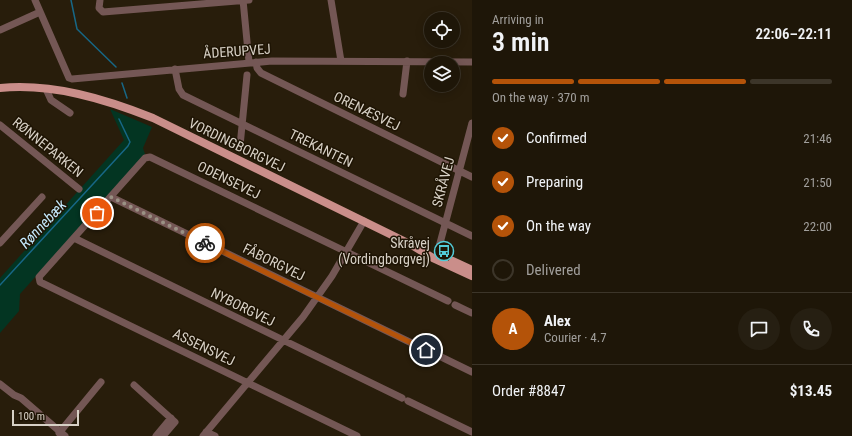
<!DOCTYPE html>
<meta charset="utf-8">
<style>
body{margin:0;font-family:"Roboto Condensed",sans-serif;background:#261f12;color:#f1f3f6;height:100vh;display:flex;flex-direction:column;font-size:15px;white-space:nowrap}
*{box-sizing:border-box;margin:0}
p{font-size:13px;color:#a19f9c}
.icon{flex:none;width:22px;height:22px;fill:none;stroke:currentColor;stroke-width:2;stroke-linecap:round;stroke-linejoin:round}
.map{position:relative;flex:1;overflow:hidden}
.panel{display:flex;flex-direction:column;background:#1e1608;width:380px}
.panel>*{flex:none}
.tools{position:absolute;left:424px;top:12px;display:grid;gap:8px}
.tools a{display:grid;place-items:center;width:36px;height:36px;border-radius:50%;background:#1e1608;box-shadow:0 2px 10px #0003,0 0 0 1px #3c3529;font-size:20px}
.scale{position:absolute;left:12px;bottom:10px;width:67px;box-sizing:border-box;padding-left:4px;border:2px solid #d7d0c5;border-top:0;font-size:11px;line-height:14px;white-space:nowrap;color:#d7d0c5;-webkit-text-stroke:3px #1e1404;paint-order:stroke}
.pin{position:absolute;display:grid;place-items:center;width:34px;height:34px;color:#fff;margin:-17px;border:2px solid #fff;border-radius:50%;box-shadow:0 1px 4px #0007}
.courier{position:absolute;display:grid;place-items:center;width:40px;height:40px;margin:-20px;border:3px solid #b45309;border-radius:50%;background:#fff;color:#222;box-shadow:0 1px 5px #0007}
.summary em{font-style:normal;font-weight:600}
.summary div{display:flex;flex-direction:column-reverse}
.summary{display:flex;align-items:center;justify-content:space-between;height:68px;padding:0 20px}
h1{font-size:26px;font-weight:600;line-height:30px}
.bar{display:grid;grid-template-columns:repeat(4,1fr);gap:6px 4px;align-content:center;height:48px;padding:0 20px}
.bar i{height:5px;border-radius:3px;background:#3c3529}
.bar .active{background:#b45309}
.bar p{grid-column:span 4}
.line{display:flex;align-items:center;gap:10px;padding:0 20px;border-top:1px solid #3c3529}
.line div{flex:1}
.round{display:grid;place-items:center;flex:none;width:42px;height:42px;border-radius:21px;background:#261f12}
ol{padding:0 20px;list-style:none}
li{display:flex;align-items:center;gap:12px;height:44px}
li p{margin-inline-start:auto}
li .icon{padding:4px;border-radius:50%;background:#b45309;color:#fff;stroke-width:4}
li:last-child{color:#a19f9c}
li i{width:22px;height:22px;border:2px solid #3c3529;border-radius:50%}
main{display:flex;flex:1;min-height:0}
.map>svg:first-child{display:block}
.green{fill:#033522}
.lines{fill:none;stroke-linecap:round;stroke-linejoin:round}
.stream{stroke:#176786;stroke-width:1.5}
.minor{stroke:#745755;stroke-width:7}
.major{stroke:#ca8e8a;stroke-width:8}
.done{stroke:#9a9184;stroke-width:4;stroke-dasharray:0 7.2}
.route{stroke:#b45309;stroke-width:5}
.labels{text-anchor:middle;stroke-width:3;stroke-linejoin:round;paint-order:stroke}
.street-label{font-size:14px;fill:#d7d0c5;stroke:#1e1404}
.poi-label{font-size:14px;fill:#d7d0c5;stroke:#1e1404;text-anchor:end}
.water-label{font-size:15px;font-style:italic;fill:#c4e9fc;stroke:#1e1404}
</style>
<main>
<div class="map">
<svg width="472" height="436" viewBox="0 0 472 436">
<rect width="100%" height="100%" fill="#281d0b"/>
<!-- green -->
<path class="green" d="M 110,109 L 152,127 L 143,148 L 145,154 L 20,294 L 19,311 L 0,333 L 0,278 L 124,140 Z"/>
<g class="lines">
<!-- stream -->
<path class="stream" d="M 71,0 L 77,29 L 116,67
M 122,83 L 127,98
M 0,285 L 128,146 L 130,142 L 119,119"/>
<!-- minor -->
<path class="minor" d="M 35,0 L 69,78 L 72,79 L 272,61 L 472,62
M 100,0 L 99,8 L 103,12 L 249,0
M 243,0 L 249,62
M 331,0 L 341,61
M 0,30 L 40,12
M 256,62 L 257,68 L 261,73 L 472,177
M 175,69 L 179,89 L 183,95 L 472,236
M 46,89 L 51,100 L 70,113
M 403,94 L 407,61
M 0,125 L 79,189
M 240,146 L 247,75
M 111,197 L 426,350
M 74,238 L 402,398
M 0,243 L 42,197
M 439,247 L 472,123
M 455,305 L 472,313
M 431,352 L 472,372
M 0,384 L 14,395 L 21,398 L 65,436
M 134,385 L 175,422 L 163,436
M 408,401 L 472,432
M 206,432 L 215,436
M 59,433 L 101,382
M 156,436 L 171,418
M 203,436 L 303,317 L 332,276 L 364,221
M 357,436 L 40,282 L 39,277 L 145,158 L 150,157 L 448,301"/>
<!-- major -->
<path class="major" d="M 0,88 C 53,83 105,99 153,118 L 410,244 L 433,258 L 472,276
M 453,261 L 472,270"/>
</g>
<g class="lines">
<!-- done -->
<path class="done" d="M 97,213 L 111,197 L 205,243"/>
<!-- route -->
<path class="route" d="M 205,243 L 426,350"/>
</g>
<!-- icons -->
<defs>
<symbol id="bus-ring" viewBox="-11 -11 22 22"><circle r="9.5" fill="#1e1404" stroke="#52cbd8" stroke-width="1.5"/><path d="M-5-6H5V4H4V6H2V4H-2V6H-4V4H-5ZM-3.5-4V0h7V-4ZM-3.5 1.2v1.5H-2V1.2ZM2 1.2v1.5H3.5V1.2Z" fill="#52cbd8"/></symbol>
</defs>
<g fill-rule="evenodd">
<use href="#bus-ring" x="433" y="240" width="22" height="22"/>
</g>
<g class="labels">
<!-- street labels -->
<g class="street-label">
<text transform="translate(237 51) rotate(-4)" y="5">ÅDERUPVEJ</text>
<text transform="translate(367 111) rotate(26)" y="5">ORENÆSVEJ</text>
<text transform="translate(237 145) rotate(26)" y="5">VORDINGBORGVEJ</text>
<text transform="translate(48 147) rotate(39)" y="5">RØNNEPARKEN</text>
<text transform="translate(321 148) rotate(26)" y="5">TREKANTEN</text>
<text transform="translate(229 180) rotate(26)" y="5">ODENSEVEJ</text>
<text transform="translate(443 182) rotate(-75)" y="5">SKRÅVEJ</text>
<text transform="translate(274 262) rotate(26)" y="5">FÅBORGVEJ</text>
<text transform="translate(243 307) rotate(26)" y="5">NYBORGVEJ</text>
<text transform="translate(204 347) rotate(26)" y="5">ASSENSVEJ</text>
</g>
<!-- poi labels -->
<g class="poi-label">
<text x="430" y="248">Skråvej<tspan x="430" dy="16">(Vordingborgvej)</tspan></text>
</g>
<!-- water labels -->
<g class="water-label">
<text transform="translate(43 224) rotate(-47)" y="5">Rønnebæk</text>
</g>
</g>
</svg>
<div class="tools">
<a><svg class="icon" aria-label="locate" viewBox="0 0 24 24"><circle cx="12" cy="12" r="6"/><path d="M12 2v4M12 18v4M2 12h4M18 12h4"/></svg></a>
<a><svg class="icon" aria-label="layers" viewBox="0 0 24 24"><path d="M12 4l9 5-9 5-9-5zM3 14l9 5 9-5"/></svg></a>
</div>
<div class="scale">100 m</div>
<div class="pin" style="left:97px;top:213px;background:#ea580c"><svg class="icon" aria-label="bag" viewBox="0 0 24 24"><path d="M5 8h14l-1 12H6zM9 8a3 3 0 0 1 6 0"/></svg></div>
<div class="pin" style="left:426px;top:350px;background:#1f2937"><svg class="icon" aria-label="home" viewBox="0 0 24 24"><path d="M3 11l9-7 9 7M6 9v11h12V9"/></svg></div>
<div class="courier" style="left:205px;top:243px"><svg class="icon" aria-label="bike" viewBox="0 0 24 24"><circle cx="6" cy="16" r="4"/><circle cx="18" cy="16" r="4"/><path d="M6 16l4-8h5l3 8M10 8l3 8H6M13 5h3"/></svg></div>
</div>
<section class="panel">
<div class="summary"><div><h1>3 min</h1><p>Arriving in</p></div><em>22:06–22:11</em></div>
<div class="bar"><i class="active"></i><i class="active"></i><i class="active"></i><i></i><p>On the way · 370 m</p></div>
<ol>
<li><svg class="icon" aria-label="check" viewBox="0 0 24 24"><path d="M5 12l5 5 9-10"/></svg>Confirmed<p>21:46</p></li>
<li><svg class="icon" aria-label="check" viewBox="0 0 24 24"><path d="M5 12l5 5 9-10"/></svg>Preparing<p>21:50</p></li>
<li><svg class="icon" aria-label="check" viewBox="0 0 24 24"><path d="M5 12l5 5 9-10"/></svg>On the way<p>22:00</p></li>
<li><i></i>Delivered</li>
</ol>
<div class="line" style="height:72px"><b class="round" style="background:#b45309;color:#fff">A</b><div><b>Alex</b><p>Courier · 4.7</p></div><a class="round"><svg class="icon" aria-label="chat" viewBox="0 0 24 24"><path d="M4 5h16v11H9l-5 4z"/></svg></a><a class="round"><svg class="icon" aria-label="phone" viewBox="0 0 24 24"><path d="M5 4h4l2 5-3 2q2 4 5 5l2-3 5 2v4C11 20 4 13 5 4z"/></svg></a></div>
<div class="line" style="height:52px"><div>Order #8847</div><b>$13.45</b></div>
</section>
</main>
